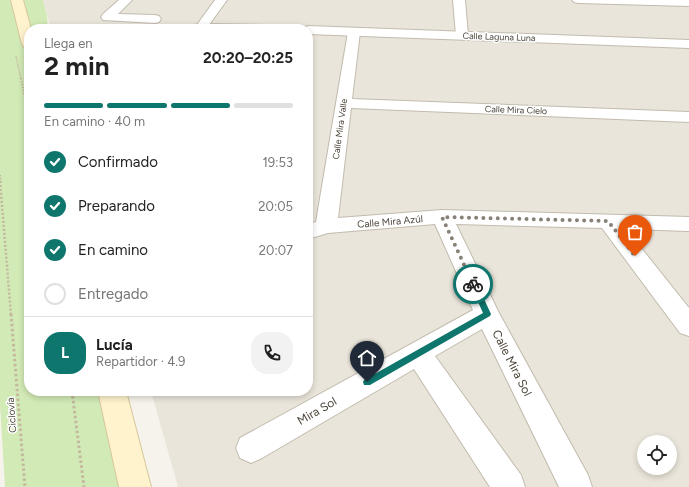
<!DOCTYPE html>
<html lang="es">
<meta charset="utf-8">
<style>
body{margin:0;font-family:Figtree,sans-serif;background:#f2f2f2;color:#222;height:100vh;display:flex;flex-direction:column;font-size:15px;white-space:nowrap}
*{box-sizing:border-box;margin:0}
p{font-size:13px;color:#767676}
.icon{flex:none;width:22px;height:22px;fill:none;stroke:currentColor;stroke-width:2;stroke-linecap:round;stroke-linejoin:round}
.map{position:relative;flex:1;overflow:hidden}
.sheet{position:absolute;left:24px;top:24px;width:289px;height:372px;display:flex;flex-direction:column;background:#fff;border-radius:16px;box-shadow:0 2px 6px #0003}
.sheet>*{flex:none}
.tools{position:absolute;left:637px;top:435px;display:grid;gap:8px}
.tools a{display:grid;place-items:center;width:40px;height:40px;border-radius:50%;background:#fff;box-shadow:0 2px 6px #0003;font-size:20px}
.pin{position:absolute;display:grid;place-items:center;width:34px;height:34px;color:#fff;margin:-41px -17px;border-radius:50% 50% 50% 0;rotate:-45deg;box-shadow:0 0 4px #0007}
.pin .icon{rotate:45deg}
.courier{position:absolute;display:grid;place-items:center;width:40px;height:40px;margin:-20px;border:3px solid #0f766e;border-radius:50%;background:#fff;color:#222;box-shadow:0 1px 5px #0007}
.head em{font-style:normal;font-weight:700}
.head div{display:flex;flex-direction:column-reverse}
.head{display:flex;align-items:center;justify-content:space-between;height:68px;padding:0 20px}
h1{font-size:26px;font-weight:700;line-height:30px}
.bar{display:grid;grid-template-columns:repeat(4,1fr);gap:6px 4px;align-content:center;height:48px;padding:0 20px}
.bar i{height:5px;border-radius:3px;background:#e0e0e0}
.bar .active{background:#0f766e}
.bar p{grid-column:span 4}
.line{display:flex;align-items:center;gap:10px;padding:0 20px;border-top:1px solid #e0e0e0}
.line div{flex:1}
.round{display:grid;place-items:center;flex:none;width:42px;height:42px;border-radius:16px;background:#f2f2f2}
ol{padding:0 20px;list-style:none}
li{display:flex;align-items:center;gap:12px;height:44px}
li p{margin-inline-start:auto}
li .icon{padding:4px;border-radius:50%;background:#0f766e;color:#fff;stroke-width:4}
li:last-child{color:#767676}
li i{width:22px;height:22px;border:2px solid #e0e0e0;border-radius:50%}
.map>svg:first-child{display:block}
.residential{fill:#eae5da;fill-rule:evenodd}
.green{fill:#d2eab5}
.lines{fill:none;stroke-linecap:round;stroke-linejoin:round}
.minor-casing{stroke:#c2bbae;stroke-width:2}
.tertiary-casing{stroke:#c2bbae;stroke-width:2}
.secondary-casing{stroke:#d6c79b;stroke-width:2}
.path-far3{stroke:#c4b79f;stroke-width:1.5;stroke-dasharray:1 1;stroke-linecap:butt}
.path-far2{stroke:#c4b79f;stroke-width:2;stroke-dasharray:1.5 1.5;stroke-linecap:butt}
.path-far1{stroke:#c4b79f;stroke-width:2.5;stroke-dasharray:2 2;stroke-linecap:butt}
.path{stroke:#c4b79f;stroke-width:3;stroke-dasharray:2.5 2.5;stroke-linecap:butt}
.minor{fill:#fff;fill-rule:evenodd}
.tertiary{fill:#fff;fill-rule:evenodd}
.secondary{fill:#fff3cd;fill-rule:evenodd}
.route{fill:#0f766e}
.done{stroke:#878178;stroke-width:4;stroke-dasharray:0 7.2}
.labels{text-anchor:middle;stroke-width:3;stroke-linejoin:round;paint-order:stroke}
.far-street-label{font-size:9px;fill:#4b4439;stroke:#fff}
.street-label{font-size:10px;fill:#4b4439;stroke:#fff}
.near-street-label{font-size:12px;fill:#4b4439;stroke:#fff}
</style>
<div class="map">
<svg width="689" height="487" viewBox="0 0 689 487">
<rect width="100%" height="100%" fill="#f6f3ec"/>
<!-- residential -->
<path class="residential" d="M 43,0 L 689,0 L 689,487 L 178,487 L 151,391 L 308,391 L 308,29 L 51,29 ZM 644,442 L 670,442 L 670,468 L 644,468 Z"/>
<!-- green -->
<path class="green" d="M 0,0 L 15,0 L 29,53 L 29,391 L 108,391 L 130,487 L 5,487 L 0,405 Z
M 20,0 L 43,0 L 47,16 L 48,29 L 32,29 L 29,28 Z"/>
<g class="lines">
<defs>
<path id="minor" d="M 119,0 L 132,0 L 118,14 L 155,15 L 159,16 L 161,19 L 159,22 L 155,23 L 103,20 L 101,17 L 103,14 Z
M 215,0 L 227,0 L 206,29 L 194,29 Z
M 453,0 L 465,0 L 468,35 L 467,38 L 457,38 L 456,35 Z
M 572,0 L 689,0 L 689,6 L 578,3 L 574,2 Z
M 354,28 L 359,29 L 360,32 L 352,99 L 689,112 L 689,122 L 351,108 L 338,218 L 442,210 L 689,217 L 689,231 L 626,229 L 689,308 L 689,336 L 680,333 L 602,228 L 456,224 L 499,313 L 588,475 L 592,487 L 559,487 L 482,329 L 435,356 L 521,475 L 525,487 L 490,487 L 414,369 L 262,458 L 251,463 L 240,458 L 236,448 L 240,438 L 473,310 L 435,224 L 328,233 L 308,239 L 308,224 L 316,222 L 348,32 L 349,29 Z"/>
<path id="tertiary" d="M 200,24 L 265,25 L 269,26 L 271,29 L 187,29 L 189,26 Z
M 308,26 L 689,40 L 689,48 L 308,34 L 308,29 L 302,29 Z"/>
<path id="secondary" d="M 11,0 L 23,0 L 31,29 L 29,29 L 29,48 L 24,47 L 22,44 Z
M 98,391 L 126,391 L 151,487 L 119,487 Z"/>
</defs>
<!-- minor casing -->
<use href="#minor" class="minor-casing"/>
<!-- tertiary casing -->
<use href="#tertiary" class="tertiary-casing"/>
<!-- secondary casing -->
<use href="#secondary" class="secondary-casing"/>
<!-- path-far3 -->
<path class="path-far3" d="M 16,56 L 21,79"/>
<!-- path-far2 -->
<path class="path-far2" d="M 21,78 L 29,118
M 0,175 L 1,182"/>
<!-- path-far1 -->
<path class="path-far1" d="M 0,181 L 11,315"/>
<!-- path -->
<path class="path" d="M 11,314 L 25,487
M 72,391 L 84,487"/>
<!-- minor -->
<use href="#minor" class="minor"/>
<!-- tertiary -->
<use href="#tertiary" class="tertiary"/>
<!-- secondary -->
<use href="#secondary" class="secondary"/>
</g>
<!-- route -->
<path class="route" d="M 473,281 L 477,284 L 491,314 L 490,316 L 370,385 L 364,385 L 363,382 L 364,380 L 483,313 L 470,284 Z"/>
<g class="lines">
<!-- done -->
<path class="done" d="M 473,284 L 442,217 L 608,221 L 635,256"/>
</g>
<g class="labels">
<!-- far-street labels -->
<g class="far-street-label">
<text transform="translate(499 37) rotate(2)" y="3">Calle Laguna Luna</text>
<text transform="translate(516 110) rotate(2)" y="3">Calle Mira Cielo</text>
<text transform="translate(340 129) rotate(-82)" y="3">Calle Mira Valle</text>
</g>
<!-- street labels -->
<g class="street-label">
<text transform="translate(390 221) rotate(-5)" y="4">Calle Mira Azúl</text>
<text transform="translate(11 415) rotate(-94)" y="4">Ciclovía</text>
</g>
<!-- near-street labels -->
<g class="near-street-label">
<text transform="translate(512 363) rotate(63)" y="4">Calle Mira Sol</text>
<text transform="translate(317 411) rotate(-30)" y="4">Mira Sol</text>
</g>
</g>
</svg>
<div class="tools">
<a><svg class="icon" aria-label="locate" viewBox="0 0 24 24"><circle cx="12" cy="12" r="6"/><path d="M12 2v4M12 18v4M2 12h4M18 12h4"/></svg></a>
</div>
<div class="pin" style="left:635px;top:256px;background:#ea580c"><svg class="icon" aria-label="bag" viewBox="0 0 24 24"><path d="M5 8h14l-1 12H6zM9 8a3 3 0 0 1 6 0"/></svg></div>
<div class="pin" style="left:367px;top:382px;background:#1f2937"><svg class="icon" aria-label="home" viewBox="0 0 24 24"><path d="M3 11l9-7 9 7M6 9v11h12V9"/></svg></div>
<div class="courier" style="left:473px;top:284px"><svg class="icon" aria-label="bike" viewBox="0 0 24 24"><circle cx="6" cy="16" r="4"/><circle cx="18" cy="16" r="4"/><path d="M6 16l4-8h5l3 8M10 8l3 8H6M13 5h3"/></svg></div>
<section class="sheet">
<div class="head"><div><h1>2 min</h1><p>Llega en</p></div><em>20:20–20:25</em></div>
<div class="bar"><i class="active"></i><i class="active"></i><i class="active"></i><i></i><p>En camino · 40 m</p></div>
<ol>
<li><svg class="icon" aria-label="check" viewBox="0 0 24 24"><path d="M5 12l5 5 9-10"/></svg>Confirmado<p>19:53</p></li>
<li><svg class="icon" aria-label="check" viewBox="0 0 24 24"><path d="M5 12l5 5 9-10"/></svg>Preparando<p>20:05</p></li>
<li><svg class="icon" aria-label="check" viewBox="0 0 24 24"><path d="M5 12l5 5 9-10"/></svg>En camino<p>20:07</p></li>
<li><i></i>Entregado</li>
</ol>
<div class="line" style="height:72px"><b class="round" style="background:#0f766e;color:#fff">L</b><div><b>Lucía</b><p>Repartidor · 4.9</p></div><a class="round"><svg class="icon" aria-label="phone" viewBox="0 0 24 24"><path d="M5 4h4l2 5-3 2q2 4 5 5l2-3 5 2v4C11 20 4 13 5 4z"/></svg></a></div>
</section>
</div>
